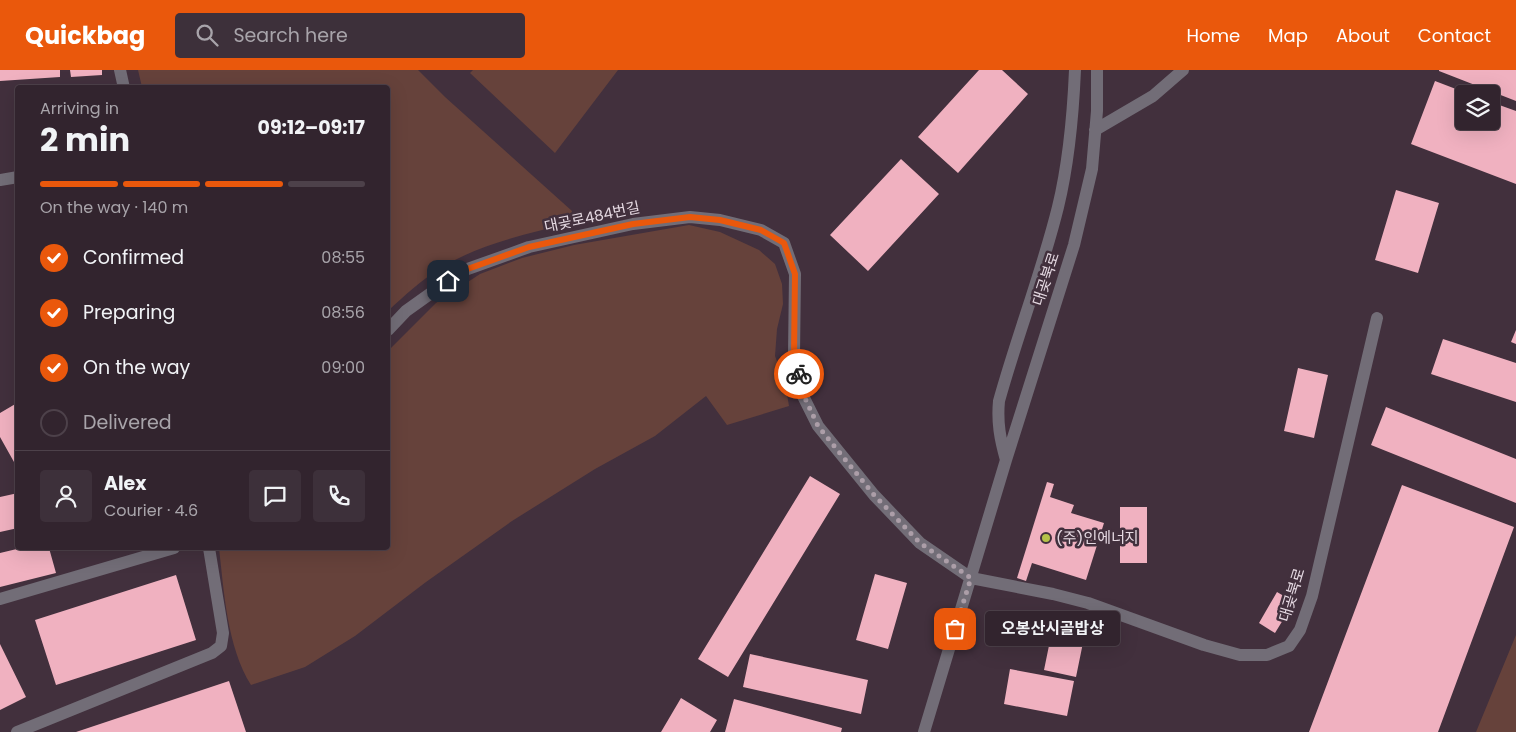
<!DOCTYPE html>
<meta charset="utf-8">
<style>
body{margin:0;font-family:Poppins,"Noto Sans KR",sans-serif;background:#3d303a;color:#f1f3f6;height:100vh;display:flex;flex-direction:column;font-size:19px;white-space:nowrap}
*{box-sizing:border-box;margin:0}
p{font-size:16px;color:#a8a4aa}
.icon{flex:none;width:28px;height:28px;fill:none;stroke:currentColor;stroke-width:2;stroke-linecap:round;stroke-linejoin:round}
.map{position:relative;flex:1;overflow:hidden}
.panel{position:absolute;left:15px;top:15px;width:375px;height:465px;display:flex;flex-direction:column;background:#32242e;border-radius:5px;box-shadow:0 5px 20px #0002,0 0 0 1px #4d414a}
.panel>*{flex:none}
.tools{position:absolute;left:1455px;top:15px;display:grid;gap:10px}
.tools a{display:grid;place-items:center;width:45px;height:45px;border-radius:5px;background:#32242e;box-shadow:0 5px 20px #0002,0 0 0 1px #4d414a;font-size:25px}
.pin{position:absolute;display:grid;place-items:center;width:42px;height:42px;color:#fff;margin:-21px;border-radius:10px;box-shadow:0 2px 8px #0006}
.courier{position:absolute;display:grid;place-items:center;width:50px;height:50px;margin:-25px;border:4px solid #ea580c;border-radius:50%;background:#fff;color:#222;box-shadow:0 1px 6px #0007}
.bubble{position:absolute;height:35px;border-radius:5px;background:#32242e;box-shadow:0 5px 20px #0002,0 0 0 1px #4d414a;font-size:16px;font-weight:700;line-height:35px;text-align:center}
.overview em{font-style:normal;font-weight:700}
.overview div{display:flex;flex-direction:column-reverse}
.overview{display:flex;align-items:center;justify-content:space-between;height:85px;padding:0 25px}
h1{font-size:32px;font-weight:700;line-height:38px}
.bar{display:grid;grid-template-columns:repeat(4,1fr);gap:8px 5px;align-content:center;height:60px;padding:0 25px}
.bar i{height:6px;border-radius:4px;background:#4d414a}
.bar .on{background:#ea580c}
.bar p{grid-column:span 4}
.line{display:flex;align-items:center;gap:12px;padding:0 25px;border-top:1px solid #4d414a}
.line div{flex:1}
.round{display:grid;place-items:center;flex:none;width:52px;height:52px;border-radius:5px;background:#3d303a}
ol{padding:0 25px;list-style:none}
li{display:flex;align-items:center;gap:15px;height:55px}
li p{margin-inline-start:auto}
li .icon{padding:5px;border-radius:50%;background:#ea580c;color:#fff;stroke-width:4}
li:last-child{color:#a8a4aa}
li i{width:28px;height:28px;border:2px solid #4d414a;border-radius:50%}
header{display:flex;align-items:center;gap:30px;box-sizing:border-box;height:70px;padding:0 25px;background:#ea580c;color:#fff}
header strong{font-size:24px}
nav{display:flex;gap:28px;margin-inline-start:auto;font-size:18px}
.search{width:350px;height:45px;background:#3d303a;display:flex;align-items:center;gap:12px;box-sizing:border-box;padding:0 18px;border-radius:5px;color:#a8a4aa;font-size:19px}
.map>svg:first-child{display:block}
.green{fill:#66423b}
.building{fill:#f0b1c0}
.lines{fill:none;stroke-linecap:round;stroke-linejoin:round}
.minor{stroke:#726d77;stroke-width:12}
.done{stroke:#ac9ea8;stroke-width:5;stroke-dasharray:0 9}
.route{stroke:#ea580c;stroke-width:6}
.poi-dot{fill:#b5c249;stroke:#42303d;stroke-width:2}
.labels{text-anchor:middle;stroke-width:5;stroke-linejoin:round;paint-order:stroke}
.street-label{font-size:15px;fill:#e5d9e2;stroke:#42303d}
.poi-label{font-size:15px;fill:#e5d9e2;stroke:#42303d;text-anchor:start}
</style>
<header>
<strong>Quickbag</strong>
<div class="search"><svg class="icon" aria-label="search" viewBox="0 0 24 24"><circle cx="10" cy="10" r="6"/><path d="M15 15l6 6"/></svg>Search here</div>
<nav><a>Home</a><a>Map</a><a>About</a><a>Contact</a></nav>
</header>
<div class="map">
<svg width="1516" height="662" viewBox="0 0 1516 662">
<rect width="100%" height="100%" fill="#42303d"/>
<!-- green -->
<path class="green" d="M 138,0 L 418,0 L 445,27 L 572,141 L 570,153 C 527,164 479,174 441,198 C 421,210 404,226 388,241 L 388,18 L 142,17 Z
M 473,0 L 618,0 L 555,83 L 470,3 Z
M 689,155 L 720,162 L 759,180 L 775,194 L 782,214 L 783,234 L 777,259 L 775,286 L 785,313 L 789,336 L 727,355 L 706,326 L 655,366 L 595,399 L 512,451 L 426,512 L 355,566 L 305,597 L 251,615 C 227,577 224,521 219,478 L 388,478 L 388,281 L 436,233 L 480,204 L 522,188 L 574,175 Z
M 1516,565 L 1516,662 L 1476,662 Z"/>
<!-- building -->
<path class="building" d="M 0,0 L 60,0 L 60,7 L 0,11 Z
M 70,0 L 102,0 L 102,5 L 71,7 Z
M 979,0 L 1002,0 L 1028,24 L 958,103 L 918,67 Z
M 1439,0 L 1516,0 L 1516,31 L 1439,1 Z
M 1435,11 L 1469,24 L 1464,24 L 1464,51 L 1491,51 L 1491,32 L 1516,41 L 1516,114 L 1411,74 Z
M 901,89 L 939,124 L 868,201 L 830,165 Z
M 1396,120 L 1439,133 L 1418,203 L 1375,190 Z
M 1516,260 L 1516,274 L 1511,272 Z
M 1443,269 L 1516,293 L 1516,332 L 1431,304 Z
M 1298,298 L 1328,305 L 1314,368 L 1284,361 Z
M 17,333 L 18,390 L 14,392 L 0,367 L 0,343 Z
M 1386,337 L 1516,389 L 1516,433 L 1371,375 Z
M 810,406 L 840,424 L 728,607 L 698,589 Z
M 1047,412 L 1054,414 L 1050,427 L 1074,435 L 1071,443 L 1104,453 L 1086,510 L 1032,493 L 1026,511 L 1017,508 Z
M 1402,415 L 1514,457 L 1438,662 L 1309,662 Z
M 18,423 L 18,458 L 0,462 L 0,427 Z
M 1120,437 L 1147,437 L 1147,493 L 1120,493 Z
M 21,478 L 49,478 L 56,503 L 0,517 L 0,483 Z
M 875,504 L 907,513 L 888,579 L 856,570 Z
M 176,505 L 196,570 L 56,615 L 35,550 Z
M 1277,522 L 1294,532 L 1275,563 L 1259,553 Z
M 1054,551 L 1086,558 L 1076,607 L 1044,600 Z
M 0,574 L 26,627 L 0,640 Z
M 750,584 L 868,610 L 861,644 L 743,617 Z
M 1010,599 L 1074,611 L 1067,646 L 1004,634 Z
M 229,611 L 246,662 L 76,662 Z
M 681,628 L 717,650 L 710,662 L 661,662 Z
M 734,629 L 842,658 L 841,662 L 725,662 Z"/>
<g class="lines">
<!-- minor -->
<path class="minor" d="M 120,0 L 124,18
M 1095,60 L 1153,26 L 1183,0
M 0,110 L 18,107
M 388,260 L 406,241 L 462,201 L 529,177 L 633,154 L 690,147 L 720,150 L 761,160 L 784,173 L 795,204 L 794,285 L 803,326 L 818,356 L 874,425 L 920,473 L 971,508 L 1053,524 L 1088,533 L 1204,575 L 1240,585 L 1267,585 L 1289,576 L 1300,560 L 1312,526 L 1377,248
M 1006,390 C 1000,369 997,352 999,331 C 1017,266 1042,202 1058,137 C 1069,92 1073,46 1075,0
M 0,529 L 174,478
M 17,662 L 212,583 L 221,576 L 223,563 L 209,478
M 924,662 L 1006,390 L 1074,175 L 1092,99 L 1097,41 L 1097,0"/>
</g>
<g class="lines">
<!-- done -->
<path class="done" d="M 799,304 L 804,326 L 818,356 L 874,425 L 920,473 L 971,508 L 955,559"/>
<!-- route -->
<path class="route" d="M 448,211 L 462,201 L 529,177 L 633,154 L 690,147 L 720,150 L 761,160 L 784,173 L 795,204 L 794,285 L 799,304"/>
</g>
<!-- markers -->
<circle class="poi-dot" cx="1046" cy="468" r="5"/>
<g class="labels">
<!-- street labels -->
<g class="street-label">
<text transform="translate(592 147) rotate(-12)" y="5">대곶로484번길</text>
<text transform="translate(1046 209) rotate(-72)" y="5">대곶북로</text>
<text transform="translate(1292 525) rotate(-73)" y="5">대곶북로</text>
</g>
<!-- poi labels -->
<g class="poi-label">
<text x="1056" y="473">(주)인에너지</text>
</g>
</g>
</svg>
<div class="tools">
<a><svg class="icon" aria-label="layers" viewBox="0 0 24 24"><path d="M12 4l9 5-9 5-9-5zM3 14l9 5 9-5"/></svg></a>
</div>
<div class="pin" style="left:955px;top:559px;background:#ea580c"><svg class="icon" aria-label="bag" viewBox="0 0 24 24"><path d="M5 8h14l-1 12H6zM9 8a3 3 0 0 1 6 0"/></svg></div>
<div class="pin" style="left:448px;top:211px;background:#1f2937"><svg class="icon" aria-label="home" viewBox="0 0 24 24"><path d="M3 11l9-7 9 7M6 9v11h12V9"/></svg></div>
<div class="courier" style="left:799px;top:304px"><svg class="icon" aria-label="bike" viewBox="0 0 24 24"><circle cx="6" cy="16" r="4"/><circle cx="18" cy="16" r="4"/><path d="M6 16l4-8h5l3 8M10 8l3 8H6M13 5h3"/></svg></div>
<div class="bubble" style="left:985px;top:541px;width:135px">오봉산시골밥상</div>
<section class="panel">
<div class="overview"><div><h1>2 min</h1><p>Arriving in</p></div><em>09:12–09:17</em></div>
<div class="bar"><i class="on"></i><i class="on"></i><i class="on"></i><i></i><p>On the way · 140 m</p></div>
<ol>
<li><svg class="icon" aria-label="check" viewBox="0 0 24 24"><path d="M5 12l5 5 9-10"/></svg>Confirmed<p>08:55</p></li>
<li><svg class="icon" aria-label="check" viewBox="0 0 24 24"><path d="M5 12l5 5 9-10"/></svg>Preparing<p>08:56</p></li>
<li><svg class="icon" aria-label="check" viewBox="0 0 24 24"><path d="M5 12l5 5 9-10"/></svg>On the way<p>09:00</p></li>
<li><i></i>Delivered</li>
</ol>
<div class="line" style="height:90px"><a class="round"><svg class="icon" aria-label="person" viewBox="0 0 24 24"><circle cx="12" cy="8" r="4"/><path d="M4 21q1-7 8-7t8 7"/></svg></a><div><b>Alex</b><p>Courier · 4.6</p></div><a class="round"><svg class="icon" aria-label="chat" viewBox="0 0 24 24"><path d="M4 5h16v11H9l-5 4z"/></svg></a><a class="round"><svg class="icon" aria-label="phone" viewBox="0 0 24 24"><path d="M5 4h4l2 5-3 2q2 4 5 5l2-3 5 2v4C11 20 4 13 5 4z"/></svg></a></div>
</section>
</div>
